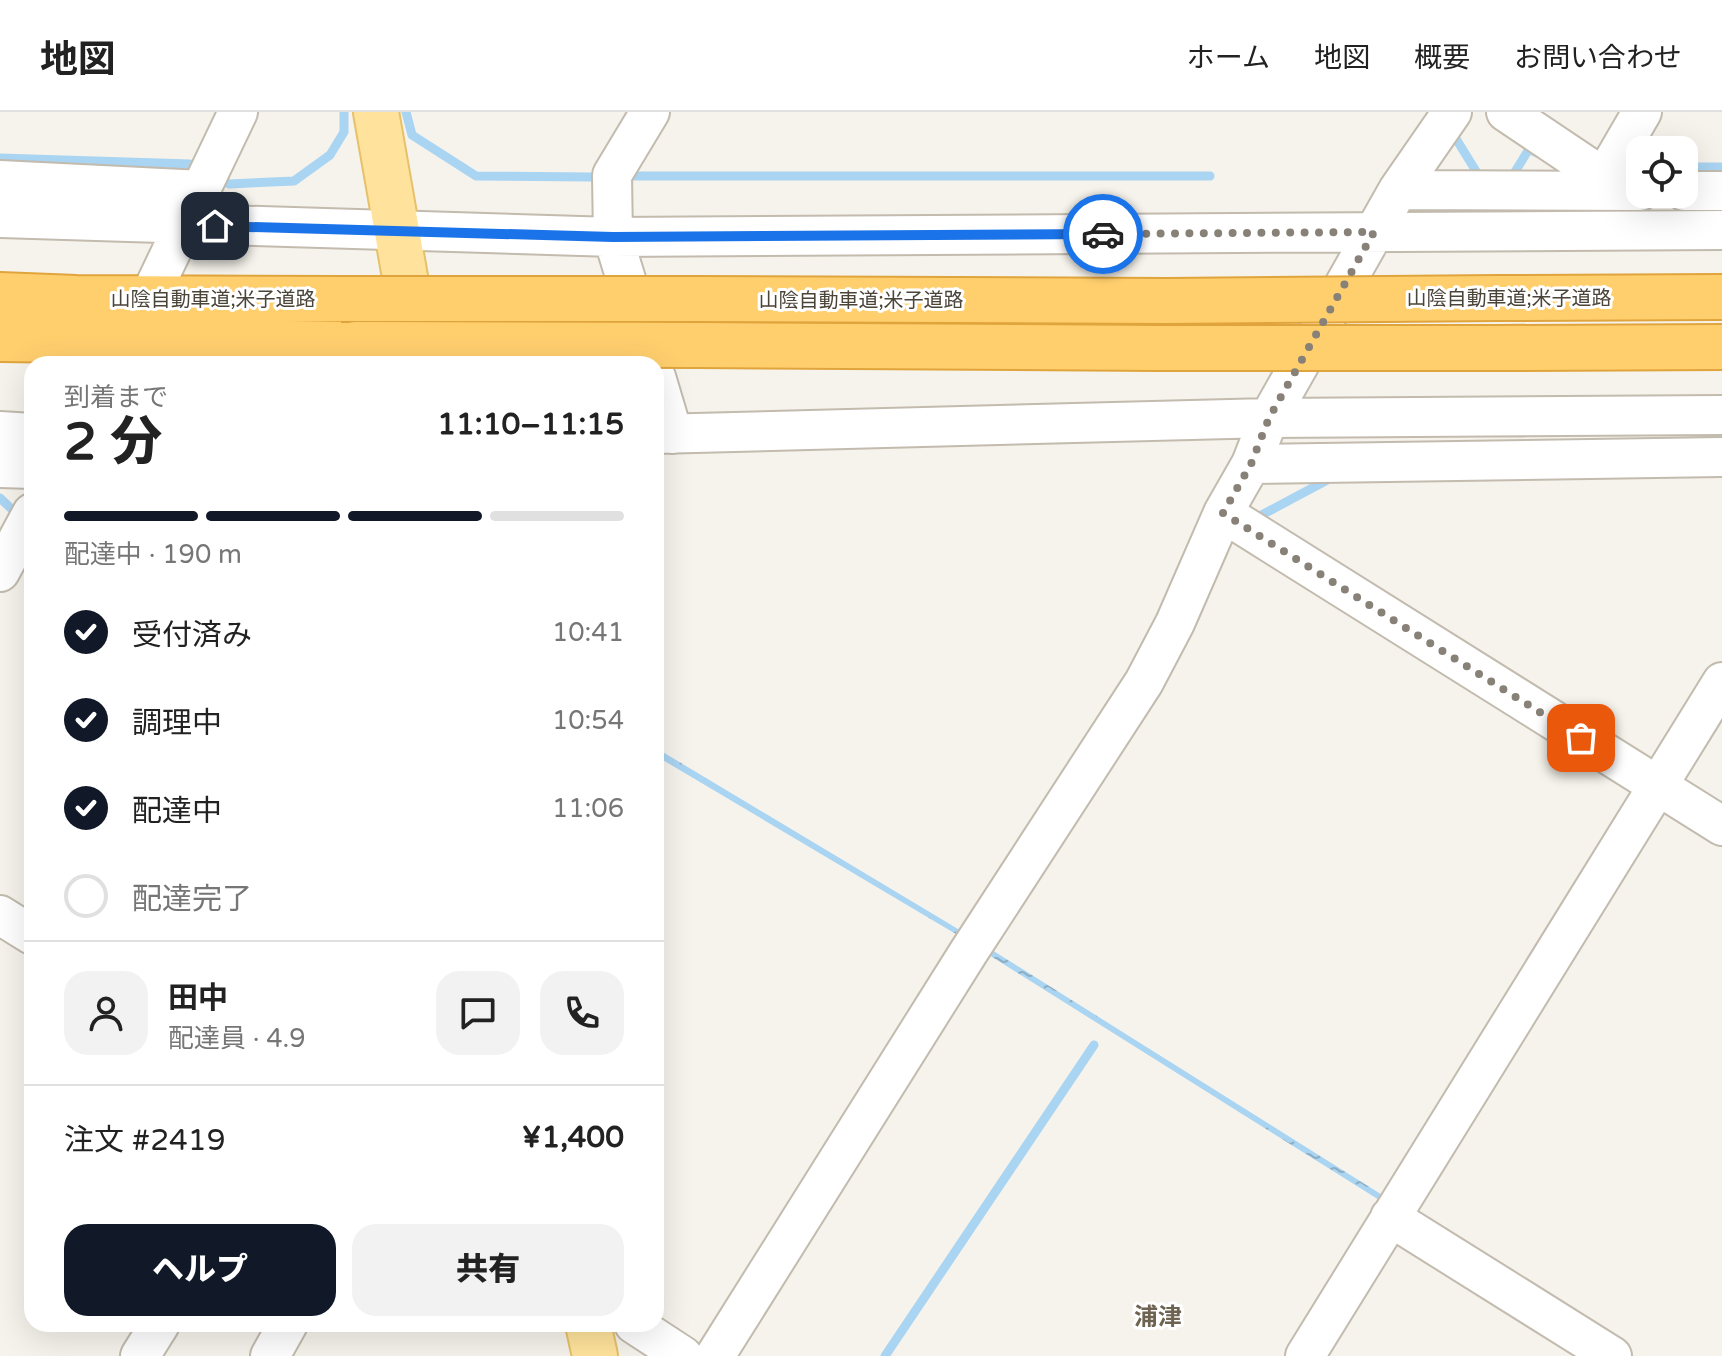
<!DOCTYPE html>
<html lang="ja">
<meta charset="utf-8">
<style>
body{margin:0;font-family:"Varela Round","Noto Sans JP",sans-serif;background:#f2f2f2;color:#222;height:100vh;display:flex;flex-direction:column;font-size:30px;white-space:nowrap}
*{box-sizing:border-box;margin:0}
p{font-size:26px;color:#767676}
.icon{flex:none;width:44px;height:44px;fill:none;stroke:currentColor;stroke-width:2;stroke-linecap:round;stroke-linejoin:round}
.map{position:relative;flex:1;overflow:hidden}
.panel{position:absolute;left:24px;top:244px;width:640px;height:976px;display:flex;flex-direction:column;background:#fff;border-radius:24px;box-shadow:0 8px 32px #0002}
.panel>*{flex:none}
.controls{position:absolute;left:1626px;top:24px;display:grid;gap:16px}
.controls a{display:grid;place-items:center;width:72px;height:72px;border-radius:16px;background:#fff;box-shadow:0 8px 32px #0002;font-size:40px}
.pin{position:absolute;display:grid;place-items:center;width:68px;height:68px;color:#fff;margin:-34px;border-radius:16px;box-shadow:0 4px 12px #0006}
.courier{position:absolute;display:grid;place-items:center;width:80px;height:80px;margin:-40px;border:6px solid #1a73e8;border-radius:50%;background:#fff;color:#222;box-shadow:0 2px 10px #0007}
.overview em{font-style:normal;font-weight:800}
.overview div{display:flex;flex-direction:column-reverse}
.overview{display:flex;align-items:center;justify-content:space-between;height:136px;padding:0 40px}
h1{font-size:52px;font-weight:800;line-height:60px}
.bar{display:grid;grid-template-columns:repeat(4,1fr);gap:12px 8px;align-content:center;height:96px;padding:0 40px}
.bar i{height:10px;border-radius:6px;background:#e0e0e0}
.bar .current{background:#111827}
.bar p{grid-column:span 4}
.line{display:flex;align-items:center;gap:20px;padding:0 40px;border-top:2px solid #e0e0e0}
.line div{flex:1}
.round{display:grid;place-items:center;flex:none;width:84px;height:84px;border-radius:24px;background:#f2f2f2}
ol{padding:0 40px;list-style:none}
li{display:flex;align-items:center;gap:24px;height:88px}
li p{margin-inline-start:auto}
li .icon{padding:8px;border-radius:50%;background:#111827;color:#fff;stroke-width:4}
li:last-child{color:#767676}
li i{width:44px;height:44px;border:4px solid #e0e0e0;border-radius:50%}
.cta{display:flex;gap:16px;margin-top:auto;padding:16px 40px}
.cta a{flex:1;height:92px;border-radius:24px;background:#111827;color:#fff;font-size:32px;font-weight:800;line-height:92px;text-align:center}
.cta a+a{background:#f2f2f2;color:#222}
header{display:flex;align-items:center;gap:48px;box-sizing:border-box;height:112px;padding:0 40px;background:#fff;border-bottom:2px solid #e0e0e0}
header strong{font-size:38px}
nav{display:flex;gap:44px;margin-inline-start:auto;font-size:28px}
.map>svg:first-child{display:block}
.water{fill:url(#water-ripples)}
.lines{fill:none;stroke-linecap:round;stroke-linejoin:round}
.stream{stroke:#a9d4f2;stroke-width:9}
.minor-casing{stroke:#c2bbae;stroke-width:42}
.major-casing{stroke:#e6c16a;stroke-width:48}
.highway-casing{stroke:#e0a43c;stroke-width:48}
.minor{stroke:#fff;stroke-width:38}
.major{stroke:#ffe39c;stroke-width:44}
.highway{stroke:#ffcf6e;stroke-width:44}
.highway-bridge-casing{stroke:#e0a43c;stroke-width:48;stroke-linecap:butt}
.highway-bridge{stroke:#ffcf6e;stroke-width:44}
.done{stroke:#878178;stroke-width:8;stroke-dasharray:0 14.4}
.route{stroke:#1a73e8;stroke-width:10}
.labels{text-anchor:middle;stroke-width:6;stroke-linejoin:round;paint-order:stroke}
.street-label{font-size:20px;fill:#4b4439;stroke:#fff}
.quarter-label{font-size:24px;font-weight:bold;fill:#6e6250;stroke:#fff}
</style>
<header>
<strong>地図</strong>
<nav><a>ホーム</a><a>地図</a><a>概要</a><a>お問い合わせ</a></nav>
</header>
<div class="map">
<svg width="1722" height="1244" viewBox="0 0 1722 1244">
<defs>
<pattern id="water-ripples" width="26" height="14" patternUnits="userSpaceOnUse" patternTransform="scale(2)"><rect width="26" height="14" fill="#a9d4f2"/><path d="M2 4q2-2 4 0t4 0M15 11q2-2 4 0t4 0" fill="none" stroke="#8caec5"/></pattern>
</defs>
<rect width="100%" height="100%" fill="#f6f3ec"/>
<!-- water -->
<path class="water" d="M 656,636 L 968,823 L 966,828 L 656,644 Z
M 984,833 L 1387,1086 L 1384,1091 L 981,838 Z"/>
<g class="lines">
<!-- stream -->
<path class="stream" d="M 406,0 L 412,23 L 476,64 L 592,65
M 1450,17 L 1479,64 L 1485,64
M 0,46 L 190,52
M 1684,55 L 1722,55
M 1625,56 L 1640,55
M 1508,63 L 1513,63 L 1529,37 L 1537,41
M 630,64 L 1210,64
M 223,69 L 229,72 L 294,69 L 330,43 L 344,20 L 344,0
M 0,386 L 19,404 L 17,406
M 1259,408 L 1256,406 L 1331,366
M 885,1244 L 1094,933"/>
<defs>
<path id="minor" d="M 650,0 L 612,63 L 613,125 L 652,252
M 1506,0 L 1588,55 L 1603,79
M 0,68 L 202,78
M 1398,78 L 1640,79
M 1603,79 L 1614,48 L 1642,0
M 1684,79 L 1722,79
M 0,106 L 613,125 L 1722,118
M 149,186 L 238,0
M 656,265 L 673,322
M 0,319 L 32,321
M 656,322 L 1269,306 L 1722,303
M 1251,352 L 1722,345
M 0,356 L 32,357
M 1223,401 L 1722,714
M 0,460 L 32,401
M 0,803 L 32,823
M 1390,1105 L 1612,1244
M 634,1212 L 683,1244
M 140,1244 L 160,1212
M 270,1244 L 288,1212
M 715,1244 L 968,841 L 1144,570 L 1175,511 L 1223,401 L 1251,352 L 1269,306 L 1398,78 L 1452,0
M 1305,1244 L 1722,570"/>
<path id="major" d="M 376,0 L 415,222
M 588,1212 L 595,1244"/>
<path id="highway" d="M 0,183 L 76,186 L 341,187
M 1499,186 L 1722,185
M 695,187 L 1167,189
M 0,227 L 355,232
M 700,233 L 1159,236
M 1498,236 L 1722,235"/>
</defs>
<!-- minor casing -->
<use href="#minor" class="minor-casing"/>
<!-- major casing -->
<use href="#major" class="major-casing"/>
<!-- highway casing -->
<use href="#highway" class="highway-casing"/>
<!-- minor -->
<use href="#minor" class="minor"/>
<!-- major -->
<use href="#major" class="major"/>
<!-- highway -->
<use href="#highway" class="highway"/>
<defs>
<path id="highway-bridge" d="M 341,187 L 695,187
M 1167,189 L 1499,186
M 355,232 L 700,233
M 1159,236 L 1498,236"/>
</defs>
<!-- highway-bridge casing -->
<use href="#highway-bridge" class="highway-bridge-casing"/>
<!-- highway-bridge -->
<use href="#highway-bridge" class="highway-bridge"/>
</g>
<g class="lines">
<!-- done -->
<path class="done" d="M 1103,122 L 1374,120 L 1269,306 L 1251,352 L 1223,401 L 1581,626"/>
<!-- route -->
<path class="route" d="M 215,114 L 613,125 L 1103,122"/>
</g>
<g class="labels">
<!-- street labels -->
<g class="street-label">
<text x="1509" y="193">山陰自動車道;米子道路</text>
<text x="213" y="194">山陰自動車道;米子道路</text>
<text x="861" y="195">山陰自動車道;米子道路</text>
</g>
<!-- quarter labels -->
<g class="quarter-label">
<text x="1158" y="1213">浦津</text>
</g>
</g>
</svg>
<div class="controls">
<a><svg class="icon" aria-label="locate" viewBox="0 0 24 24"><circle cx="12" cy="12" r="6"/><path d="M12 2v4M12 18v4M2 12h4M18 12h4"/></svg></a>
</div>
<div class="pin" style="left:1581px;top:626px;background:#ea580c"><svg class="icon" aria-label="bag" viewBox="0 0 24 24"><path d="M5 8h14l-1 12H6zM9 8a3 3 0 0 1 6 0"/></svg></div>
<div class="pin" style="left:215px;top:114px;background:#1f2937"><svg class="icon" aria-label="home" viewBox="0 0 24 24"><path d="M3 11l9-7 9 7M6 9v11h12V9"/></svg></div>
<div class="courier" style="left:1103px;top:122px"><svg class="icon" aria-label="car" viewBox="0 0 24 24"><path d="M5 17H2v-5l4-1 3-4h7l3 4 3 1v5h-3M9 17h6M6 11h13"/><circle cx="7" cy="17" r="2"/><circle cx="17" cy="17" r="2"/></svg></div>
<section class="panel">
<div class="overview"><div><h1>2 分</h1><p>到着まで</p></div><em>11:10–11:15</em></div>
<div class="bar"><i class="current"></i><i class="current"></i><i class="current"></i><i></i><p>配達中 · 190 m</p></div>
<ol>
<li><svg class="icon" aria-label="check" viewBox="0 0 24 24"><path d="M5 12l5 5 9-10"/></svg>受付済み<p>10:41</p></li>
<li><svg class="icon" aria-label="check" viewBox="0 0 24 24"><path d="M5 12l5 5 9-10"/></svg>調理中<p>10:54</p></li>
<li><svg class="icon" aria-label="check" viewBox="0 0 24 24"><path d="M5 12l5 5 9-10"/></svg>配達中<p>11:06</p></li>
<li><i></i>配達完了</li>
</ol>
<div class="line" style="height:144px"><a class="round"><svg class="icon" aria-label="person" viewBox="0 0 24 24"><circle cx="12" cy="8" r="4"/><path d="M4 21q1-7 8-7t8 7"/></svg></a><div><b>田中</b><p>配達員 · 4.9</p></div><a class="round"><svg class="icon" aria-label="chat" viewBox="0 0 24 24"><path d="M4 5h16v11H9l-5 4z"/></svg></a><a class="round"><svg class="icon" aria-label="phone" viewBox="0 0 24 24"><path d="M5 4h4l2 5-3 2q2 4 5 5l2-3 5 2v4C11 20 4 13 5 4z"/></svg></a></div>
<div class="line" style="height:104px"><div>注文 #2419</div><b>¥1,400</b></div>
<div class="cta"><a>ヘルプ</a><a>共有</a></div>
</section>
</div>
